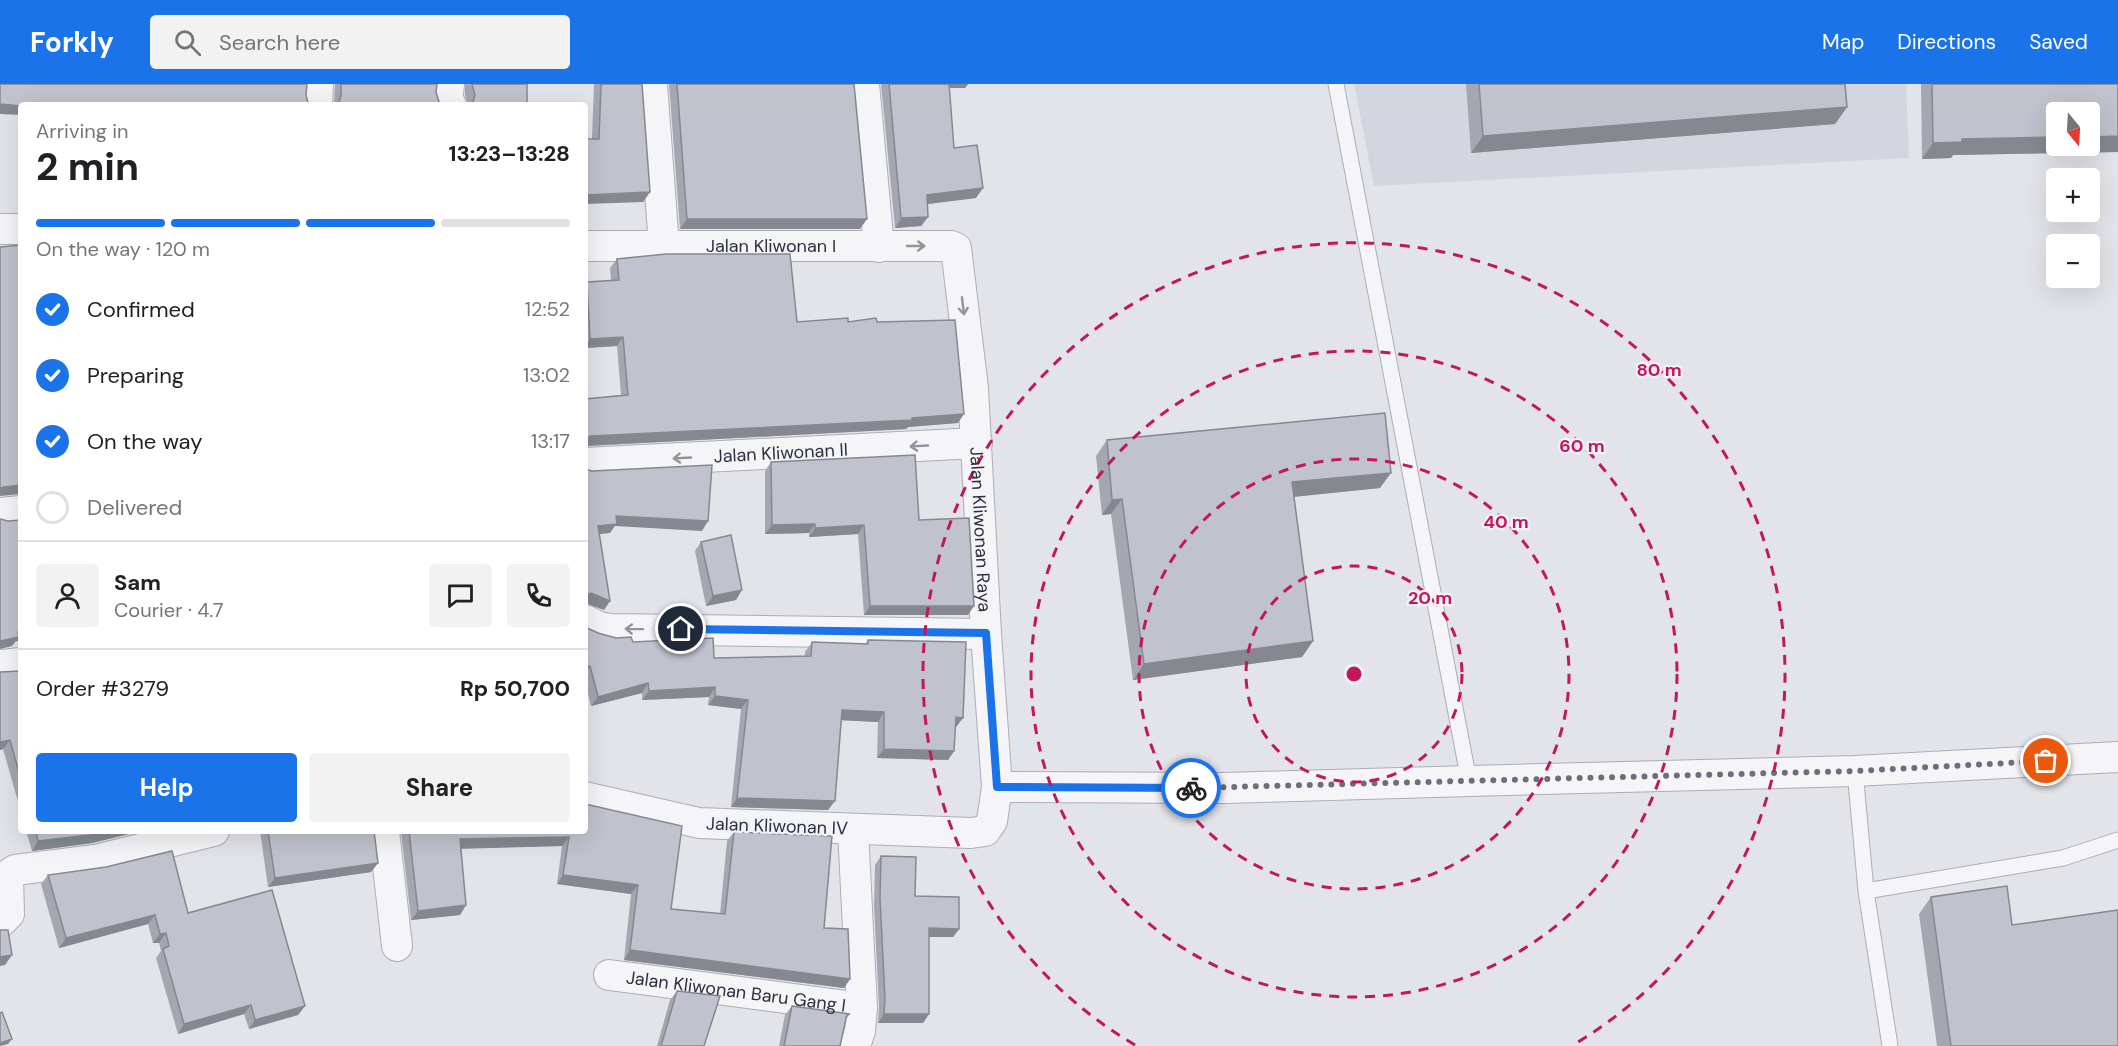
<!DOCTYPE html>
<meta charset="utf-8">
<style>
body{margin:0;font-family:"DM Sans",sans-serif;background:#f2f2f2;color:#202124;height:100vh;display:flex;flex-direction:column;font-size:22px;white-space:nowrap}
*{box-sizing:border-box;margin:0}
p{font-size:20px;color:#757577}
.icon{flex:none;width:33px;height:33px;fill:none;stroke:currentColor;stroke-width:2;stroke-linecap:round;stroke-linejoin:round}
.map{position:relative;flex:1;overflow:hidden}
.side{position:absolute;left:18px;top:18px;width:570px;height:732px;display:flex;flex-direction:column;background:#fff;border-radius:6px;box-shadow:0 6px 24px #0002}
.side>*{flex:none}
.needle{width:39px;rotate:162deg}
.controls{position:absolute;left:2046px;top:18px;display:grid;gap:12px}
.controls a{display:grid;place-items:center;width:54px;height:54px;border-radius:6px;background:#fff;box-shadow:0 6px 24px #0002;font-size:30px}
.pin{position:absolute;display:grid;place-items:center;width:51px;height:51px;color:#fff;margin:-26px;border:3px solid #fff;border-radius:50%;box-shadow:0 2px 6px #0007}
.courier{position:absolute;display:grid;place-items:center;width:60px;height:60px;margin:-30px;border:4px solid #1a73e8;border-radius:50%;background:#fff;color:#222;box-shadow:0 2px 8px #0007}
.headline em{font-style:normal;font-weight:700}
.headline div{display:flex;flex-direction:column-reverse}
.headline{display:flex;align-items:center;justify-content:space-between;height:102px;padding:0 18px}
h1{font-size:39px;font-weight:700;line-height:45px}
.bar{display:grid;grid-template-columns:repeat(4,1fr);gap:9px 6px;align-content:center;height:72px;padding:0 18px}
.bar i{height:8px;border-radius:4px;background:#e0e0e0}
.bar .current{background:#1a73e8}
.bar p{grid-column:span 4}
.line{display:flex;align-items:center;gap:15px;padding:0 18px;border-top:2px solid #e0e0e0}
.line div{flex:1}
.round{display:grid;place-items:center;flex:none;width:63px;height:63px;border-radius:6px;background:#f2f2f2}
ol{padding:0 18px;list-style:none}
li{display:flex;align-items:center;gap:18px;height:66px}
li p{margin-inline-start:auto}
li .icon{padding:6px;border-radius:50%;background:#1a73e8;color:#fff;stroke-width:4}
li:last-child{color:#757577}
li i{width:33px;height:33px;border:3px solid #e0e0e0;border-radius:50%}
.primary-button{display:flex;gap:12px;margin-top:auto;padding:12px 18px}
.primary-button a{flex:1;height:69px;border-radius:6px;background:#1a73e8;color:#fff;font-size:24px;font-weight:700;line-height:69px;text-align:center}
.primary-button a+a{background:#f2f2f2;color:#202124}
header{display:flex;align-items:center;gap:36px;box-sizing:border-box;height:84px;padding:0 30px;background:#1a73e8;color:#fff}
header strong{font-size:28px}
nav{display:flex;gap:33px;margin-inline-start:auto;font-size:21px}
.search{width:420px;height:54px;background:#f2f2f2;display:flex;align-items:center;gap:15px;box-sizing:border-box;padding:0 21px;border-radius:6px;color:#757577;font-size:22px}
.map>svg:first-child{display:block}
.built{fill:#d4d6df}
.lines{fill:none;stroke-linecap:round;stroke-linejoin:round}
.lane-casing{stroke:#abaeb7;stroke-width:17}
.street-casing{stroke:#abaeb7;stroke-width:32}
.lane{stroke:#f5f5f8;stroke-width:15}
.street{stroke:#f5f5f8;stroke-width:30}
.wall{fill:#a5a7b0}
.shaded-wall{fill:#868890}
.building{fill:#c0c2cd;stroke:#868890;stroke-width:1.5}
.oneway{stroke:#90929c}
.done{stroke:#6b6e7c;stroke-width:6;stroke-dasharray:0 10.8}
.route{stroke:#1a73e8;stroke-width:8}
.ring{fill:none;stroke:#c2185b;stroke-width:3;stroke-dasharray:10 8}
.labels{text-anchor:middle;stroke-width:4.5;stroke-linejoin:round;paint-order:stroke}
.street-label{font-size:18px;fill:#2b2f41;stroke:#f2f3f7}
.centre{fill:#c2185b;stroke:#f2f3f7;stroke-width:3}
.ring-label{font-size:18px;text-anchor:middle;font-weight:bold;fill:#c2185b;stroke:#f2f3f7;stroke-width:4.5;stroke-linejoin:round;paint-order:stroke}
</style>
<header>
<strong>Forkly</strong>
<div class="search"><svg class="icon" aria-label="search" viewBox="0 0 24 24"><circle cx="10" cy="10" r="6"/><path d="M15 15l6 6"/></svg>Search here</div>
<nav><a>Map</a><a>Directions</a><a>Saved</a></nav>
</header>
<div class="map">
<svg width="2118" height="962" viewBox="0 0 2118 962">
<rect width="100%" height="100%" fill="#e2e4ea"/>
<!-- built -->
<path class="built" d="M 1354,0 L 1906,0 L 1909,74 L 1374,102 Z"/>
<g class="lines">
<defs>
<path id="lane" d="M 1336,0 L 1469,697
M 1855,687 L 1866,807 L 1890,962
M 1866,807 L 2063,774 L 2118,756"/>
<g id="street">
<path d="M 449,0 L 447,19 L 451,21"/>
<path d="M 652,0 L 664,162"/>
<path d="M 864,0 L 879,163"/>
<path d="M 317,21 L 318,0"/>
<path d="M 0,145 L 21,145"/>
<path id="s1" d="M 585,162 L 951,162 L 956,164 L 973,304 L 986,550 L 997,703 L 992,737 L 988,743 L 985,747 L 971,749 L 699,739 L 585,713"/>
<path id="s2" d="M 585,379 L 977,359"/>
<path d="M 0,429 L 21,427"/>
<path d="M 585,536 L 599,543 L 611,545 L 986,550"/>
<path d="M 0,581 L 21,579"/>
<path d="M 997,703 L 1224,704 L 1469,697 L 1855,687 L 2118,673"/>
<path d="M 853,746 L 862,924 L 860,947 L 855,962"/>
<path d="M 384,747 L 397,862"/>
<path d="M 0,839 L 9,830 L 8,791 L 15,786 L 95,776 L 214,747"/>
<path id="s3" d="M 609,891 L 862,924"/>
</g>
</defs>
<!-- lane casing -->
<use href="#lane" class="lane-casing"/>
<!-- street casing -->
<use href="#street" class="street-casing"/>
<!-- lane -->
<use href="#lane" class="lane"/>
<!-- street -->
<use href="#street" class="street"/>
</g>
<!-- wall -->
<path class="wall" d="M 335,0 L 437,0 L 436,8 L 439,18 L 442,21 L 334,21 Z
M 465,0 L 527,0 L 527,21 L 468,21 L 465,11 Z
M 594,0 L 642,0 L 650,108 L 643,118 L 592,55 Z
M 669,0 L 854,0 L 860,145 L 680,145 Z
M 881,0 L 968,0 L 965,4 L 949,4 L 954,64 L 976,114 L 927,120 L 928,133 L 921,142 L 895,144 Z
M 1466,0 L 1845,0 L 1847,23 L 1835,40 L 1471,69 Z
M 1921,0 L 2118,0 L 2118,68 L 1953,71 L 1951,74 L 1922,75 Z
M 617,175 L 797,238 L 877,238 L 958,339 L 908,343 L 906,345 L 585,362 L 585,315 L 621,311 L 617,262 L 585,264 L 585,201 L 587,198 L 611,196 L 610,184 Z
M 1107,356 L 1380,404 L 1293,413 L 1313,557 L 1302,573 L 1133,596 L 1111,430 L 1102,431 L 1096,372 Z
M 771,378 L 919,436 L 968,531 L 864,531 L 858,450 L 809,453 L 809,449 L 765,450 L 765,387 Z
M 701,458 L 736,516 L 706,522 L 695,467 Z
M 585,543 L 598,549 L 633,558 L 714,574 L 805,572 L 805,568 L 812,558 L 865,560 L 868,556 L 963,634 L 956,643 L 955,643 L 954,667 L 948,676 L 877,674 L 878,638 L 842,636 L 828,726 L 731,723 L 741,625 L 708,621 L 709,613 L 642,616 L 642,609 L 591,622 L 585,597 Z
M 21,587 L 21,728 L 3,665 L 0,666 L 0,588 Z
M 26,747 L 141,747 L 92,759 L 32,767 Z
M 260,747 L 374,747 L 378,779 L 371,788 L 268,803 Z
M 401,747 L 585,747 L 671,825 L 720,830 L 727,757 L 734,748 L 824,844 L 850,895 L 844,904 L 624,876 L 631,810 L 557,800 L 562,762 L 461,764 L 466,821 L 460,831 L 411,836 Z
M 881,772 L 915,812 L 959,845 L 953,853 L 929,853 L 929,930 L 923,939 L 878,939 L 879,923 L 874,822 L 875,781 Z
M 48,791 L 188,829 L 305,922 L 298,931 L 249,945 L 244,930 L 178,950 L 156,874 L 161,867 L 159,859 L 153,859 L 148,840 L 59,864 L 41,800 Z
M 1931,813 L 2012,841 L 2118,962 L 1937,962 L 1919,830 Z
M 677,907 L 704,962 L 657,962 L 670,916 Z
M 792,922 L 850,930 L 846,935 L 840,962 L 779,962 L 785,931 Z"/>
<!-- shaded-wall -->
<path class="shaded-wall" d="M 944,0 L 968,0 L 965,4 L 941,4 Z
M 0,20 L 21,22 L 21,31 L 0,30 Z
M 1847,23 L 1835,40 L 1471,69 L 1483,52 Z
M 2118,52 L 2118,68 L 1953,71 L 1951,74 L 1922,75 L 1933,59 L 1962,55 L 2056,53 L 2056,62 L 2090,62 L 2090,53 Z
M 983,104 L 976,114 L 920,121 L 927,111 Z
M 650,108 L 643,118 L 585,120 L 585,111 Z
M 928,133 L 921,142 L 895,144 L 901,134 Z
M 687,135 L 867,135 L 860,145 L 680,145 Z
M 623,253 L 617,262 L 585,264 L 585,262 L 590,255 Z
M 964,330 L 958,339 L 908,343 L 906,345 L 585,362 L 585,354 L 591,352 Z
M 1391,389 L 1380,404 L 1281,414 L 1292,398 Z
M 21,401 L 21,410 L 0,412 L 0,404 L 4,403 Z
M 1122,415 L 1111,430 L 1102,431 L 1112,416 Z
M 616,432 L 708,437 L 702,447 L 615,442 L 610,449 L 591,451 L 598,442 Z
M 815,440 L 809,449 L 765,450 L 772,441 Z
M 864,441 L 858,450 L 809,453 L 815,444 Z
M 742,506 L 736,516 L 706,522 L 713,512 Z
M 591,509 L 610,517 L 604,526 L 585,519 L 585,512 Z
M 870,522 L 974,522 L 968,531 L 864,531 Z
M 18,548 L 21,548 L 21,558 L 16,557 L 12,562 L 0,565 L 0,557 Z
M 1313,557 L 1302,573 L 1133,596 L 1144,580 Z
M 590,582 L 585,590 L 585,583 Z
M 648,599 L 642,609 L 591,622 L 598,613 Z
M 715,603 L 709,613 L 642,616 L 649,607 Z
M 715,612 L 748,616 L 741,625 L 708,621 Z
M 842,626 L 884,628 L 878,638 L 836,636 Z
M 956,633 L 963,634 L 956,643 L 949,643 Z
M 10,656 L 3,665 L 0,666 L 0,658 Z
M 884,665 L 954,667 L 948,676 L 877,674 Z
M 737,714 L 835,717 L 828,726 L 731,723 Z
M 109,747 L 141,747 L 92,759 L 32,767 L 38,757 Z
M 569,753 L 562,762 L 454,765 L 460,755 Z
M 378,779 L 371,788 L 268,803 L 275,794 Z
M 563,791 L 638,801 L 631,810 L 557,800 Z
M 466,821 L 460,831 L 411,836 L 418,827 Z
M 155,831 L 148,840 L 59,864 L 66,854 Z
M 929,844 L 959,845 L 953,853 L 923,853 Z
M 166,849 L 159,859 L 153,859 L 160,850 Z
M 630,866 L 850,895 L 844,904 L 624,876 Z
M 12,871 L 5,881 L 0,882 L 0,873 Z
M 251,921 L 244,930 L 178,950 L 184,940 Z
M 305,922 L 298,931 L 249,945 L 255,936 Z
M 884,930 L 929,930 L 923,939 L 878,939 Z
M 12,955 L 8,960 L 0,962 L 0,959 Z"/>
<!-- building -->
<path class="building" d="M 0,0 L 307,0 L 306,11 L 308,19 L 310,21 L 21,22 L 0,20 Z
M 341,0 L 437,0 L 436,8 L 439,18 L 442,21 L 338,21 L 341,12 Z
M 472,0 L 527,0 L 527,21 L 472,21 L 475,11 Z
M 601,0 L 642,0 L 650,108 L 585,111 L 585,55 L 599,55 Z
M 677,0 L 854,0 L 867,135 L 687,135 Z
M 889,0 L 949,0 L 954,64 L 977,61 L 983,104 L 927,111 L 928,133 L 901,134 Z
M 1479,0 L 1845,0 L 1847,23 L 1483,52 Z
M 1932,0 L 2118,0 L 2118,52 L 2090,53 L 2090,28 L 2056,28 L 2056,53 L 1962,55 L 1962,58 L 1933,59 Z
M 21,161 L 21,401 L 4,403 L 0,404 L 0,163 Z
M 666,170 L 790,170 L 797,238 L 848,234 L 848,238 L 876,234 L 877,238 L 955,236 L 964,330 L 912,334 L 912,336 L 591,352 L 585,354 L 585,315 L 628,311 L 623,253 L 590,255 L 587,198 L 619,196 L 617,175 Z
M 1385,329 L 1391,389 L 1292,398 L 1313,557 L 1144,580 L 1122,415 L 1112,416 L 1107,356 Z
M 915,371 L 919,436 L 969,434 L 974,522 L 870,522 L 864,441 L 815,444 L 815,440 L 772,441 L 771,378 Z
M 712,381 L 708,437 L 616,432 L 617,440 L 598,442 L 610,517 L 591,509 L 585,512 L 585,385 L 592,387 Z
M 0,435 L 8,437 L 21,436 L 21,548 L 18,548 L 19,553 L 0,557 Z
M 731,451 L 742,506 L 713,512 L 701,458 Z
M 585,543 L 598,549 L 616,554 L 631,553 L 633,558 L 713,554 L 714,574 L 811,572 L 812,558 L 868,560 L 868,556 L 966,558 L 963,634 L 956,633 L 954,667 L 884,665 L 884,628 L 842,626 L 835,717 L 737,714 L 748,616 L 715,612 L 715,603 L 649,607 L 648,599 L 598,613 L 590,582 L 585,583 Z
M 21,587 L 21,696 L 10,656 L 0,658 L 0,588 Z
M 585,720 L 682,742 L 671,825 L 725,830 L 734,748 L 832,752 L 824,844 L 848,845 L 850,895 L 630,866 L 638,801 L 563,791 L 569,753 L 460,755 L 466,821 L 418,827 L 409,747 L 585,747 Z
M 36,747 L 109,747 L 98,750 L 38,757 Z
M 268,747 L 374,747 L 378,779 L 275,794 Z
M 172,767 L 188,829 L 272,806 L 305,922 L 255,936 L 251,921 L 184,940 L 163,865 L 169,862 L 166,849 L 160,850 L 155,831 L 66,854 L 48,791 L 106,783 Z
M 881,772 L 916,773 L 915,812 L 959,813 L 959,845 L 929,844 L 929,930 L 884,930 L 885,915 L 880,814 Z
M 2007,802 L 2012,841 L 2118,826 L 2118,962 L 1951,962 L 1931,813 Z
M 0,846 L 8,846 L 12,871 L 0,873 Z
M 677,907 L 720,912 L 704,962 L 661,962 Z
M 792,922 L 850,930 L 847,930 L 840,962 L 784,962 Z
M 2,928 L 12,955 L 0,959 L 0,929 Z"/>
<!-- one-way arrows -->
<defs><path id="oneway-shaft" d="M-6 0H5M1.5-3L5.5 0L1.5 3" fill="none" stroke-width="1.6" stroke-linecap="round" stroke-linejoin="round" transform="scale(1.5)"/></defs>
<g class="oneway">
<use href="#oneway-shaft" transform="translate(916 162)"/>
<use href="#oneway-shaft" transform="translate(963 222) rotate(83)"/>
<use href="#oneway-shaft" transform="translate(919 362) rotate(177)"/>
<use href="#oneway-shaft" transform="translate(682 374) rotate(177)"/>
<use href="#oneway-shaft" transform="translate(634 545) rotate(-179)"/>
</g>
<g class="lines">
<!-- done -->
<path class="done" d="M 1191,704 L 1855,687 L 2046,677"/>
<!-- route -->
<path class="route" d="M 681,545 L 986,549 L 997,703 L 1191,704"/>
</g>
<!-- distance rings -->
<g class="ring">
<circle cx="1354" cy="590" r="108"/>
<circle cx="1354" cy="590" r="215"/>
<circle cx="1354" cy="590" r="323"/>
<path d="M1135 961A431 431 0 1 1 1573 961"/>
</g>
<g class="labels">
<!-- street labels -->
<g class="street-label">
<text dy="6" stroke="none"><textPath href="#s1" startOffset="186">Jalan Kliwonan I</textPath></text>
<text dy="6" stroke="none"><textPath href="#s2" startOffset="196">Jalan Kliwonan II</textPath></text>
<text dy="6" stroke="none"><textPath href="#s1" startOffset="654">Jalan Kliwonan Raya</textPath></text>
<text transform="translate(777 742) rotate(2)" y="6">Jalan Kliwonan IV</text>
<text dy="6" stroke="none"><textPath href="#s3" startOffset="128">Jalan Kliwonan Baru Gang I</textPath></text>
</g>
</g>
<circle cx="1354" cy="590" r="9" class="centre"/>
<g class="ring-label">
<text x="1659" y="292">80 m</text>
<text x="1582" y="368">60 m</text>
<text x="1506" y="444">40 m</text>
<text x="1430" y="520">20 m</text>
</g>
</svg>
<div class="controls">
<a><svg class="needle" viewBox="-14 -14 28 28"><path d="M0-13l5 13h-10z" fill="#e53935"/><path d="M0 13l5-13h-10z" fill="#757577"/></svg></a>
<a>+</a>
<a>−</a>
</div>
<div class="pin" style="left:2046px;top:677px;background:#ea580c"><svg class="icon" aria-label="bag" viewBox="0 0 24 24"><path d="M5 8h14l-1 12H6zM9 8a3 3 0 0 1 6 0"/></svg></div>
<div class="pin" style="left:681px;top:545px;background:#1f2937"><svg class="icon" aria-label="home" viewBox="0 0 24 24"><path d="M3 11l9-7 9 7M6 9v11h12V9"/></svg></div>
<div class="courier" style="left:1191px;top:704px"><svg class="icon" aria-label="bike" viewBox="0 0 24 24"><circle cx="6" cy="16" r="4"/><circle cx="18" cy="16" r="4"/><path d="M6 16l4-8h5l3 8M10 8l3 8H6M13 5h3"/></svg></div>
<section class="side">
<div class="headline"><div><h1>2 min</h1><p>Arriving in</p></div><em>13:23–13:28</em></div>
<div class="bar"><i class="current"></i><i class="current"></i><i class="current"></i><i></i><p>On the way · 120 m</p></div>
<ol>
<li><svg class="icon" aria-label="check" viewBox="0 0 24 24"><path d="M5 12l5 5 9-10"/></svg>Confirmed<p>12:52</p></li>
<li><svg class="icon" aria-label="check" viewBox="0 0 24 24"><path d="M5 12l5 5 9-10"/></svg>Preparing<p>13:02</p></li>
<li><svg class="icon" aria-label="check" viewBox="0 0 24 24"><path d="M5 12l5 5 9-10"/></svg>On the way<p>13:17</p></li>
<li><i></i>Delivered</li>
</ol>
<div class="line" style="height:108px"><a class="round"><svg class="icon" aria-label="person" viewBox="0 0 24 24"><circle cx="12" cy="8" r="4"/><path d="M4 21q1-7 8-7t8 7"/></svg></a><div><b>Sam</b><p>Courier · 4.7</p></div><a class="round"><svg class="icon" aria-label="chat" viewBox="0 0 24 24"><path d="M4 5h16v11H9l-5 4z"/></svg></a><a class="round"><svg class="icon" aria-label="phone" viewBox="0 0 24 24"><path d="M5 4h4l2 5-3 2q2 4 5 5l2-3 5 2v4C11 20 4 13 5 4z"/></svg></a></div>
<div class="line" style="height:78px"><div>Order #3279</div><b>Rp 50,700</b></div>
<div class="primary-button"><a>Help</a><a>Share</a></div>
</section>
</div>
